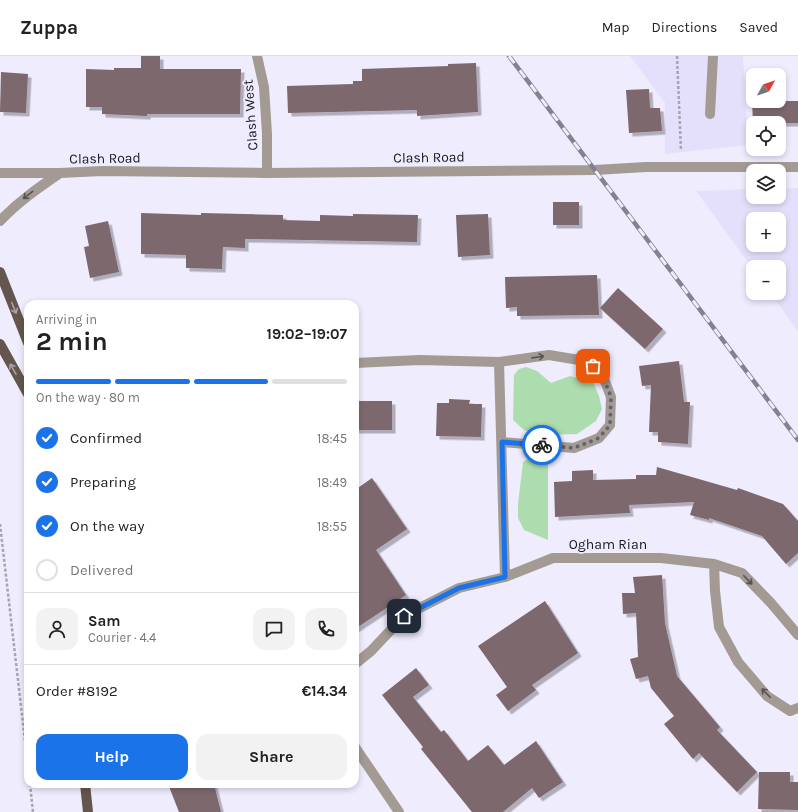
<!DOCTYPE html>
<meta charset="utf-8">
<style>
body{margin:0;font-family:Karla,sans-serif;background:#f2f2f2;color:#222;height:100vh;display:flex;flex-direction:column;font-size:15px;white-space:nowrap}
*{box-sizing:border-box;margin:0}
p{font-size:13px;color:#767676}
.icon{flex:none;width:22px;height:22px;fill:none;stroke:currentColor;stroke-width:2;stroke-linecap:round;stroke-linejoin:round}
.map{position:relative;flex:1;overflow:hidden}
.drawer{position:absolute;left:24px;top:244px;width:335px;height:488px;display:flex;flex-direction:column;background:#fff;border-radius:12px;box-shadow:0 2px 6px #0003}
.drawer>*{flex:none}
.needle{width:26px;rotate:50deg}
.buttons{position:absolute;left:746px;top:12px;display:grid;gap:8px}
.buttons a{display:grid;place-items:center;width:40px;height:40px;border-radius:8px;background:#fff;box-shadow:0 2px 6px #0003;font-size:20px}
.pin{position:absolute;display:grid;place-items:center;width:34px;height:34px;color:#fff;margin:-17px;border-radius:8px;box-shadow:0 2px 6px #0006}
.courier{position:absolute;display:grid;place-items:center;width:40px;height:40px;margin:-20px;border:3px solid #1a73e8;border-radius:50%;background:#fff;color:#222;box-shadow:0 1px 5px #0007}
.headline em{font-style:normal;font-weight:700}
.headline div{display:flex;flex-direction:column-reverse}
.headline{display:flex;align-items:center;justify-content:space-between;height:68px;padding:0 12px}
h1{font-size:26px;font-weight:700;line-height:30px}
.bar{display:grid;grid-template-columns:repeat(4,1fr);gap:6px 4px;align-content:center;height:48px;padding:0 12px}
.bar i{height:5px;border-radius:3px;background:#e0e0e0}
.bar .current{background:#1a73e8}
.bar p{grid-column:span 4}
.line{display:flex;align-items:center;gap:10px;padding:0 12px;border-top:1px solid #e0e0e0}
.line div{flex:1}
.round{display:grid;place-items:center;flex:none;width:42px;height:42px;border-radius:12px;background:#f2f2f2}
ol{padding:0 12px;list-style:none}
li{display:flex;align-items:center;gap:12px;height:44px}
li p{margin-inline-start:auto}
li .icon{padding:4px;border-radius:50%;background:#1a73e8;color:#fff;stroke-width:4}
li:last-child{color:#767676}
li i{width:22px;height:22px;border:2px solid #e0e0e0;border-radius:50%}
.button{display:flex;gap:8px;margin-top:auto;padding:8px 12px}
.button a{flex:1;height:46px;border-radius:12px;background:#1a73e8;color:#fff;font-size:16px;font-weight:700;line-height:46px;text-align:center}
.button a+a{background:#f2f2f2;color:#222}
header{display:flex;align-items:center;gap:24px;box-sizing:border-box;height:56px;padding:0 20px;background:#fff;border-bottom:1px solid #e0e0e0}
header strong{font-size:19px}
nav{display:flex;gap:22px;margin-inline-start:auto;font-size:14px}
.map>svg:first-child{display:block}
.built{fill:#e4e0fc;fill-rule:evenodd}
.green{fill:#adddae}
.building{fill:#7d676e;filter:url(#shadow)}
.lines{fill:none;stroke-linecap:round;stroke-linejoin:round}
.path{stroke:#a6a4b2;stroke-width:2.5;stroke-dasharray:3 2;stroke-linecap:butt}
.minor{stroke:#a39a94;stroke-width:10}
.major{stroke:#64564c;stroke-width:10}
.rail-casing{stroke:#83828e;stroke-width:4.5}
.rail{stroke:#eeecfd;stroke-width:3;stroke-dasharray:9;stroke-linecap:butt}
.oneway{stroke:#575254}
.oneway2{stroke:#a9a1a4}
.done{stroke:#64626d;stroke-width:4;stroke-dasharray:0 7.2}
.route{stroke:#1a73e8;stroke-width:5}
.labels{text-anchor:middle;stroke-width:3.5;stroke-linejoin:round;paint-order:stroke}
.street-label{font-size:14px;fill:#191820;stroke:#eeecfd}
</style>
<header>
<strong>Zuppa</strong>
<nav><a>Map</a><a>Directions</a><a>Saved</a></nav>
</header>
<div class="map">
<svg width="798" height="756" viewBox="0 0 798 756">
<defs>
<filter id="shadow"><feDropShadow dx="3.5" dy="3.5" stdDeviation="0" flood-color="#0004"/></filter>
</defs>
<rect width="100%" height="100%" fill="#eeecfd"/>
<!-- built -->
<path class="built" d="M 630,0 L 743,0 L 748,89 L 665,98 L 665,47 Z
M 798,132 L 798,275 L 770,237 L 779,237 L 779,211 L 753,211 L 753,213 L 696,135 L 753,133 L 753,141 L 779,141 L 779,133 ZM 753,163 L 779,163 L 779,189 L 753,189 Z"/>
<!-- green -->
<path class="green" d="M 526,311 L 537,315 L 551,327 L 570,320 L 593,326 L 599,340 L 602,353 L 596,365 L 577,378 L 541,379 L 524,374 L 513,364 L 514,319 L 519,313 Z
M 548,398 L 548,484 L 524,474 L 518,462 L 518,448 L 523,406 L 531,401 Z"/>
<!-- building -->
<path class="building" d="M 141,0 L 160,0 L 160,13 L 241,13 L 240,58 L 147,58 L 147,60 L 102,58 L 102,51 L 86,51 L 86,13 L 114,14 L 114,12 L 141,12 Z
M 476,7 L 478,56 L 417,60 L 417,54 L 288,57 L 287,30 L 353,28 L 353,25 L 362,25 L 362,13 L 448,10 L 448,8 Z
M 1,16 L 28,18 L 26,57 L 0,56 Z
M 649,33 L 650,52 L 660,52 L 662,75 L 629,77 L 626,34 Z
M 752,45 L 798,45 L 798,67 L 753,67 Z
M 553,146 L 579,146 L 579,169 L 553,169 Z
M 141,157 L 201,159 L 201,157 L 283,159 L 283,164 L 320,165 L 320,159 L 353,160 L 353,158 L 418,159 L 417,186 L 245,183 L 245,192 L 223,191 L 222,213 L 186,212 L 186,199 L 141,198 Z
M 488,158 L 490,199 L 458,201 L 456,159 Z
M 108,165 L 119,216 L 90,222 L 84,191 L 89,190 L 85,170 Z
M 597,219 L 599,259 L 517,260 L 517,251 L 506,252 L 505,221 Z
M 618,232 L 663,273 L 645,293 L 600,252 Z
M 679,305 L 684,346 L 690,346 L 688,388 L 658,386 L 658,376 L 649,376 L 651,329 L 642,330 L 639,310 Z
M 449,343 L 470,344 L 469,348 L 482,348 L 481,381 L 436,380 L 437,347 L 449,347 Z
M 355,345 L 392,345 L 392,374 L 355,374 Z
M 657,411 L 737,434 L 738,432 L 783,448 L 798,465 L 798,497 L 786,508 L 762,480 L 709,462 L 709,464 L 690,459 L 694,446 L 629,449 L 630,457 L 555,461 L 554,426 L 572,425 L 572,415 L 593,414 L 593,424 L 636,423 L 636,419 L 656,419 Z
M 372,422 L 407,473 L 376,494 L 406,539 L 355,573 L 355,434 Z
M 662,519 L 665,567 L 677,620 L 720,671 L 717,674 L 757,716 L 737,736 L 699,697 L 693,703 L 664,668 L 674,660 L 651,632 L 648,620 L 636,623 L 630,603 L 638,601 L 636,557 L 623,558 L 622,537 L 635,537 L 633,521 Z
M 545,545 L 578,597 L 532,629 L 536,634 L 508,655 L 496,639 L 507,631 L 478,590 Z
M 416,612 L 429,629 L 413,641 L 441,676 L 444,674 L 468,705 L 488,689 L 504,709 L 536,685 L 563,726 L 539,742 L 532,732 L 503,756 L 472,756 L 421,693 L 423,691 L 382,639 Z
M 759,716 L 790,716 L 790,726 L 798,726 L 798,754 L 758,753 Z
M 168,728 L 214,728 L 221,756 L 179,756 Z"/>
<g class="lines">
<!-- path -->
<path class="path" d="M 677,0 L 681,95
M 0,468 L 28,711
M 30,728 L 33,756"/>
<!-- minor -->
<path class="minor" d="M 257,0 L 264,31 L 267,78 L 267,117
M 710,58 L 713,0
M 0,117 L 60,117 L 102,115 L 267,117 L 595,114 L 646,111 L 798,111
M 0,165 C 18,146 38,132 60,117
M 499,306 L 549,299 L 585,305 L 601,315 L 611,341 L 610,369 L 599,382 L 574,392 L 502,386
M 355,307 L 419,304 L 499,306 L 505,521
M 714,508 L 715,535 L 719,571 L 738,606 L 767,640 L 790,655 L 798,652
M 355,608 L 371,595 L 404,560 L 459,532 L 505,521 L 553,502 L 661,502 L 714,508 L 742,517 L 771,547 L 798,579
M 355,691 L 399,756"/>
<!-- major -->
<path class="major" d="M 0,216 L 28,287
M 0,288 L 28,338
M 85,728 L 88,756"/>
<defs>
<path id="rail" d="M 509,0 L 798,384"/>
</defs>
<!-- rail casing -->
<use href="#rail" class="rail-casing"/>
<!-- rail -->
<use href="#rail" class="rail"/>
</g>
<!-- one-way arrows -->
<defs><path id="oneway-shaft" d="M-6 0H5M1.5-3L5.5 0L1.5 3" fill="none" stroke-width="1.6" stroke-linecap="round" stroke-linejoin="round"/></defs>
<g class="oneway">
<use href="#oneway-shaft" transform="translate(28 139) rotate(142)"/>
<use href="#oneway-shaft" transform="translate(538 301) rotate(-8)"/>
<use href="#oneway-shaft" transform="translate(748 524) rotate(46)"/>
<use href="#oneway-shaft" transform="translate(766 637) rotate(-135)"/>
</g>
<g class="oneway2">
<use href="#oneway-shaft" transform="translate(14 252) rotate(68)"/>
<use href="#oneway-shaft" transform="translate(13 313) rotate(-120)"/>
</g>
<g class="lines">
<!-- done -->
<path class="done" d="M 542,389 L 574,392 L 599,382 L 610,369 L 611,341 L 601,315 L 593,310"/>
<!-- route -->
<path class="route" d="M 404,560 L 459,532 L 505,521 L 502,386 L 542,389"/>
</g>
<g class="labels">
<!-- street labels -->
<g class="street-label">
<text transform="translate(250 59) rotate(-94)" y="5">Clash West</text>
<text transform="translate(429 101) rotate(-1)" y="5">Clash Road</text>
<text transform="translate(105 102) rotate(-1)" y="5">Clash Road</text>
<text x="608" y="493">Ogham Rian</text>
</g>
</g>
</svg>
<div class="buttons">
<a><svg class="needle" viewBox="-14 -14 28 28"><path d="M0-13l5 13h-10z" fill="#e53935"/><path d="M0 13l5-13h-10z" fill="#767676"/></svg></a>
<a><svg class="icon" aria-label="locate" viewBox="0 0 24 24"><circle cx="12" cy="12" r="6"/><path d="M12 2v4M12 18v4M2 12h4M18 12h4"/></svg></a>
<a><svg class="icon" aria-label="layers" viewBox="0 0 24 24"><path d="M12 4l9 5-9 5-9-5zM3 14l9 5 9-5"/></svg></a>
<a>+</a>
<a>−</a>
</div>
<div class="pin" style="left:593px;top:310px;background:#ea580c"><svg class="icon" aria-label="bag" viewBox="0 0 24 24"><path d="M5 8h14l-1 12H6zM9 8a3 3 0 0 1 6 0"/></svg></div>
<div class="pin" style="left:404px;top:560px;background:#1f2937"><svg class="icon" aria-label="home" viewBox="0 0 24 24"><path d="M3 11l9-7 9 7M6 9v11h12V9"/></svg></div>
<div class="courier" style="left:542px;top:389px"><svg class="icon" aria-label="bike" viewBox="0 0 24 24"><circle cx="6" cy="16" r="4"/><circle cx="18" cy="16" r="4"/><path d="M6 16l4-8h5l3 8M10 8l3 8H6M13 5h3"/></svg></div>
<section class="drawer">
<div class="headline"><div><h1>2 min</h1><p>Arriving in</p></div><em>19:02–19:07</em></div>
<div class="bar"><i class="current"></i><i class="current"></i><i class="current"></i><i></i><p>On the way · 80 m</p></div>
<ol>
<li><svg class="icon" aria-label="check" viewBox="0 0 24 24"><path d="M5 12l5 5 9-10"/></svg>Confirmed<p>18:45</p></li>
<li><svg class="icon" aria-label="check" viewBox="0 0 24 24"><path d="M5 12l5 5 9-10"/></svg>Preparing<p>18:49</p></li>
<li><svg class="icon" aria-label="check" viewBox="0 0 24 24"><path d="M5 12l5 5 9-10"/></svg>On the way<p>18:55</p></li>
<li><i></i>Delivered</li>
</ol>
<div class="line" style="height:72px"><a class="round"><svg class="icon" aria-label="person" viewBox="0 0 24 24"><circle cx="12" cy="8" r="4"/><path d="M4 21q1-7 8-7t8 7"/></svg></a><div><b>Sam</b><p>Courier · 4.4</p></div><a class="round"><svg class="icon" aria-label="chat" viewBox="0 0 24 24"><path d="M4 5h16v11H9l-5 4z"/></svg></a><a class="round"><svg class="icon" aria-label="phone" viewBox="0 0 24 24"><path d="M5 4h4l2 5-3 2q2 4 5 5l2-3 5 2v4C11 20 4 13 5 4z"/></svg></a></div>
<div class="line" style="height:52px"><div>Order #8192</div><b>€14.34</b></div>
<div class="button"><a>Help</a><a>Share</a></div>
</section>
</div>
